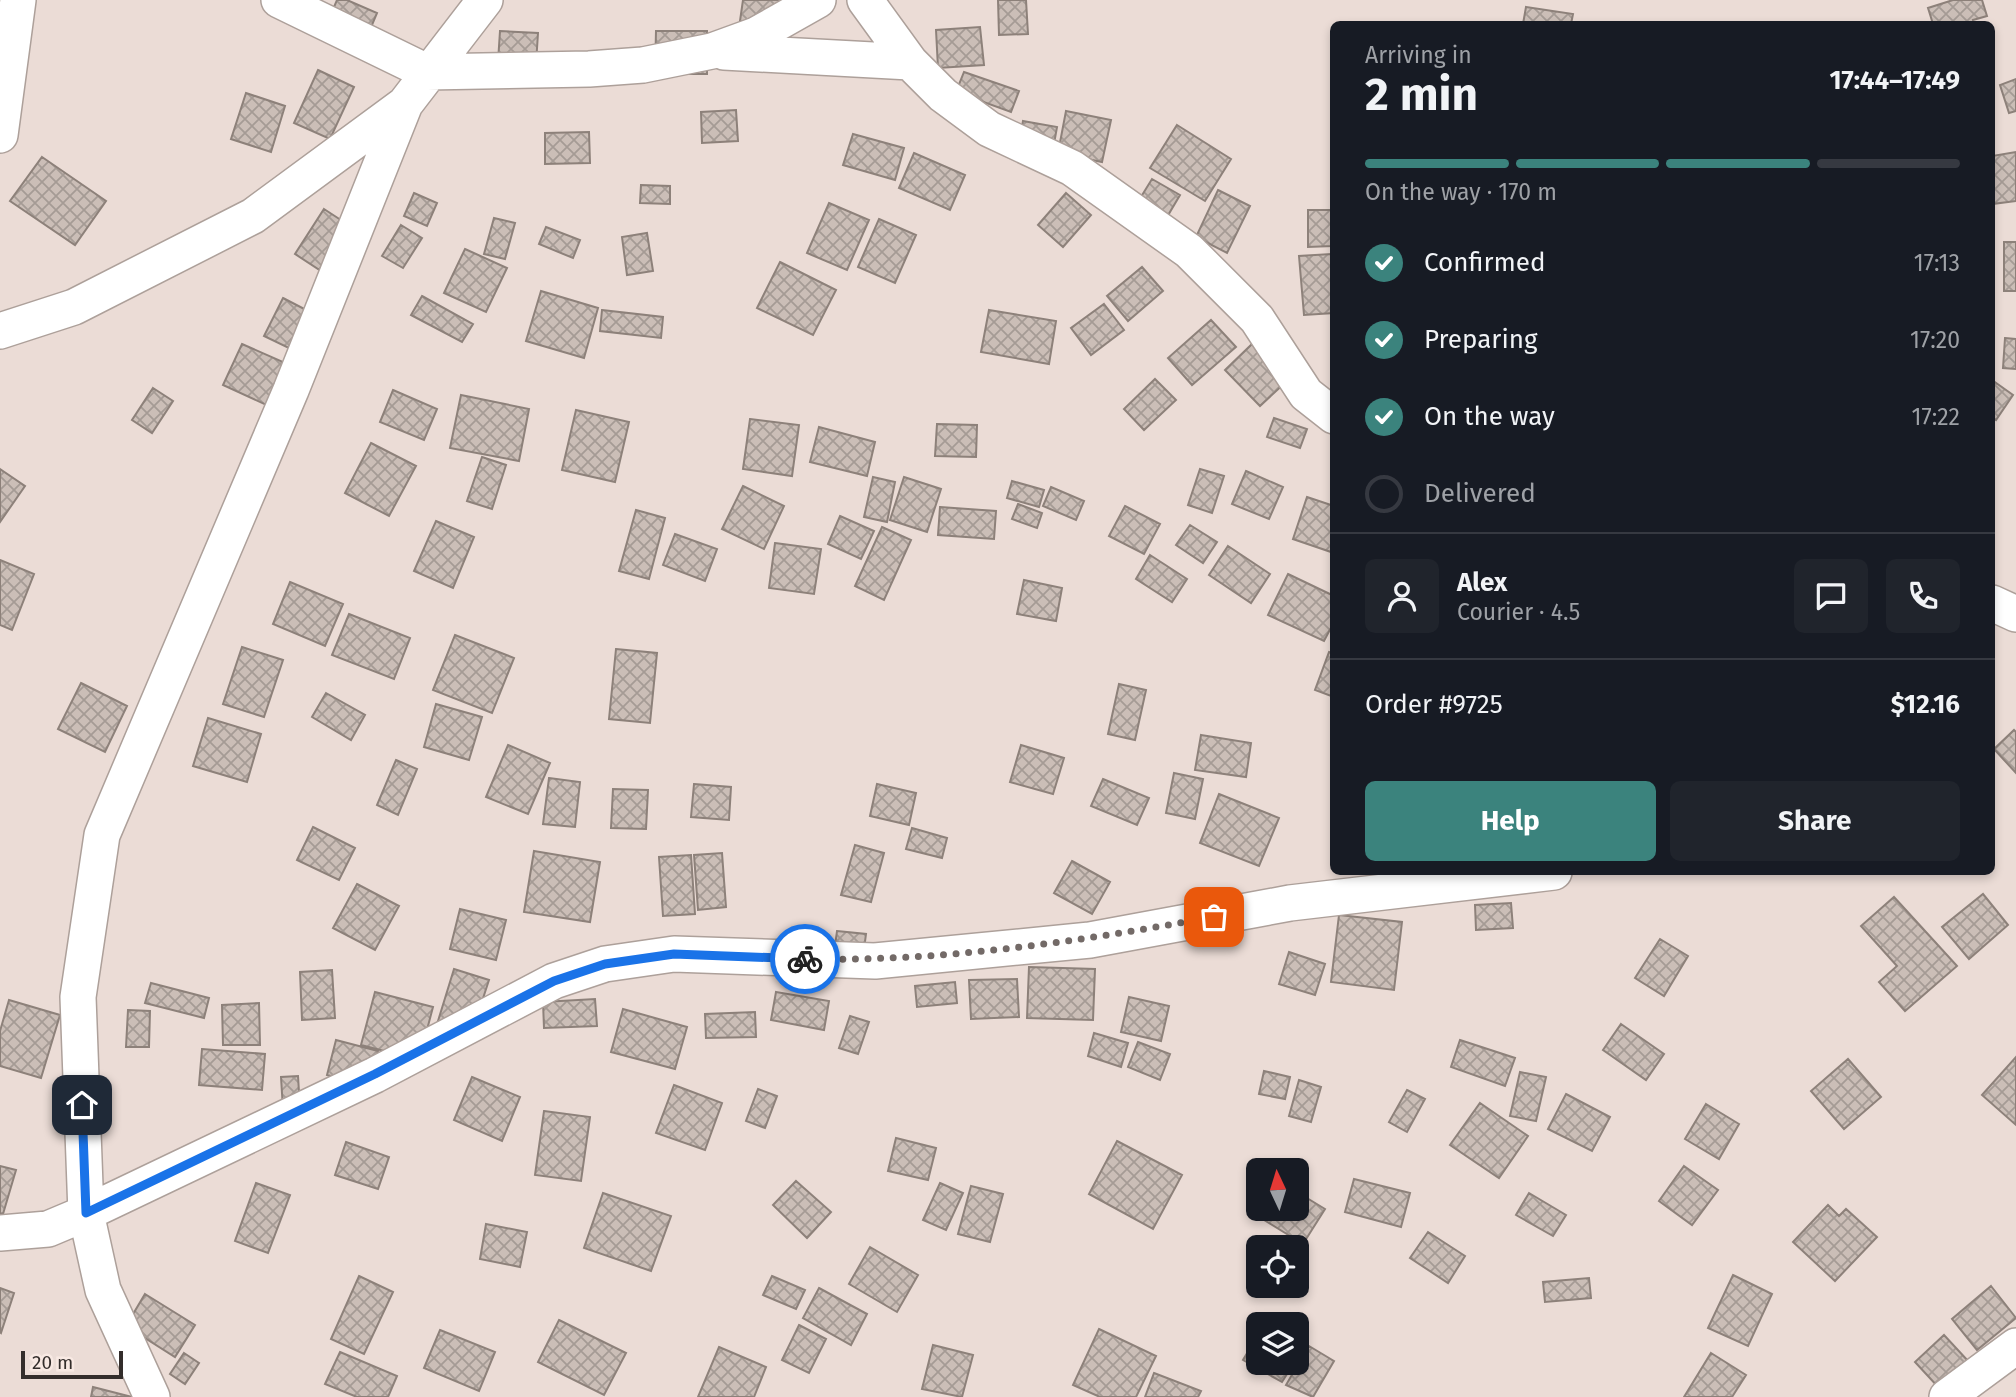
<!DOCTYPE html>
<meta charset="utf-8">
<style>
body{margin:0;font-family:"Fira Sans",sans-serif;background:#20242c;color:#f1f3f6;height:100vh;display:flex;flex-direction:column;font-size:26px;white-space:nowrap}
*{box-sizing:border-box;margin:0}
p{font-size:23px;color:#9ea1a6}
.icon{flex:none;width:38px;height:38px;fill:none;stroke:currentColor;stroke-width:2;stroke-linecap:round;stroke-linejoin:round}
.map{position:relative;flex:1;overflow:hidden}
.sheet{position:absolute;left:1330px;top:21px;width:665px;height:854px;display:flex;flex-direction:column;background:#171b24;border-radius:10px;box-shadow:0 4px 10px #0003}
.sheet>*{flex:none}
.needle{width:46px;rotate:356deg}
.tools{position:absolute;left:1246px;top:1158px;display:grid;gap:14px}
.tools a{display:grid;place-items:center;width:63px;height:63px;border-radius:10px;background:#171b24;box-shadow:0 4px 10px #0003;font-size:35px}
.scale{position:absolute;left:21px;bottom:18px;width:102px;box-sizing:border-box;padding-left:7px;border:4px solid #332d2b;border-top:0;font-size:19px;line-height:24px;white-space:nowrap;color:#332d2b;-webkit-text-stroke:5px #f8e9e3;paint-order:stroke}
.pin{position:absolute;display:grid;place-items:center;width:60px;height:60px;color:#fff;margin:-30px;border-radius:14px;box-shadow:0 4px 10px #0006}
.courier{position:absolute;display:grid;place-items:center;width:70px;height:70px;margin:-35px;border:5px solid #1a73e8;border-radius:50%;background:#fff;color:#222;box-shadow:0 2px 9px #0007}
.overview em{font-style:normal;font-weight:700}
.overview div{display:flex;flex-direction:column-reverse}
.overview{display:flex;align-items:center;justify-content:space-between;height:119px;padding:0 35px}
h1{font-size:46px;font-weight:700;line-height:52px}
.bar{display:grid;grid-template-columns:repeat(4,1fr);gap:10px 7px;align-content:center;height:84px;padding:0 35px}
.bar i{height:9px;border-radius:5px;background:#363941}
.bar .active{background:#3b837d}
.bar p{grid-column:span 4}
.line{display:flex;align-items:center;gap:18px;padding:0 35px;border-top:2px solid #363941}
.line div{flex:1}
.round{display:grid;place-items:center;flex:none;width:74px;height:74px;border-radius:10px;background:#20242c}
ol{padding:0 35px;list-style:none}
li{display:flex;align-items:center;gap:21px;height:77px}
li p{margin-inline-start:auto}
li .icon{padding:7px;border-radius:50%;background:#3b837d;color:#fff;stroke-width:4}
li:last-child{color:#9ea1a6}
li i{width:38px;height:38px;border:4px solid #363941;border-radius:50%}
.action{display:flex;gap:14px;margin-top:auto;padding:14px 35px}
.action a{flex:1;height:80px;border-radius:10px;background:#3b837d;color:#fff;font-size:28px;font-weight:700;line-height:80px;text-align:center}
.action a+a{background:#20242c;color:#f1f3f6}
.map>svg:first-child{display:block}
.building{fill:url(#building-cross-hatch);stroke:#8d817a;stroke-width:2}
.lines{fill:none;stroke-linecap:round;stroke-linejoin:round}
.street-casing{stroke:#ada09a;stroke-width:38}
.street{stroke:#fff;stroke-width:35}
.done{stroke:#736a67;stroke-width:7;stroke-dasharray:0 12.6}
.route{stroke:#1a73e8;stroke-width:9}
</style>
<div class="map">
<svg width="2016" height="1397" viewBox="0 0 2016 1397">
<defs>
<pattern id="building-cross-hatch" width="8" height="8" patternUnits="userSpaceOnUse" patternTransform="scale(1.75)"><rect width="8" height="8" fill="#cbbeb7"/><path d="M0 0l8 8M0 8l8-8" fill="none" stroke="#a59b95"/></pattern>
</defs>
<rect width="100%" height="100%" fill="#ebdcd6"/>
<!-- building -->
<path class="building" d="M 337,0 L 347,0 L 377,13 L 367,37 L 328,21 Z
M 743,0 L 788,0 L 783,28 L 740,21 Z
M 998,0 L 1026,0 L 1028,34 L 999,35 Z
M 1953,0 L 1982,0 L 1987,16 L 1973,20 L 1974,24 L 1933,24 L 1928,8 Z
M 1526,7 L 1573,14 L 1571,24 L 1523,24 Z
M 980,27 L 984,65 L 938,68 L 936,30 Z
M 500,31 L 538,33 L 536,64 L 498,62 Z
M 656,31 L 707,31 L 707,74 L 655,74 Z
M 318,70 L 354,87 L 330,139 L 294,123 Z
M 964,72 L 1019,91 L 1011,112 L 956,92 Z
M 2016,79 L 2016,111 L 2009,113 L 2000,85 Z
M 246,93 L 285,106 L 271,152 L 231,139 Z
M 736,110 L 738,141 L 702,143 L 701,112 Z
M 1066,111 L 1111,120 L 1102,162 L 1058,153 Z
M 1023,121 L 1057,127 L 1052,155 L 1018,149 Z
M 1177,125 L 1231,159 L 1205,201 L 1150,168 Z
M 589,132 L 590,163 L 545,164 L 545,133 Z
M 853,134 L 904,148 L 895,180 L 843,165 Z
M 2016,152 L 2016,201 L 1992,204 L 1992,156 Z
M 914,153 L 965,175 L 950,210 L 899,188 Z
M 42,157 L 106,201 L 75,245 L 10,201 Z
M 1152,179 L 1180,195 L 1164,222 L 1136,205 Z
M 641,185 L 670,186 L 670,204 L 640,203 Z
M 1218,190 L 1250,206 L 1227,253 L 1196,237 Z
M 414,193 L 437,203 L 427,226 L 404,216 Z
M 1066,193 L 1091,215 L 1063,247 L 1038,225 Z
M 829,203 L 869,220 L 847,270 L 807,253 Z
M 324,209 L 370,239 L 341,284 L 295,254 Z
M 1308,210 L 1333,210 L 1332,246 L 1308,247 Z
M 494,218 L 515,223 L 505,259 L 484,254 Z
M 879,219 L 916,235 L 895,283 L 858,267 Z
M 401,225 L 422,238 L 403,268 L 382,256 Z
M 546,227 L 580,240 L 573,258 L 539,244 Z
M 647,233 L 653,271 L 627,275 L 622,237 Z
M 2004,242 L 2016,242 L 2016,291 L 2004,291 Z
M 465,249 L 507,268 L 486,312 L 444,293 Z
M 1331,254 L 1334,313 L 1304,315 L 1299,256 Z
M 780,262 L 836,290 L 813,335 L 757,308 Z
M 1142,267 L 1163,291 L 1128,321 L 1107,296 Z
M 541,291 L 598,308 L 584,358 L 526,341 Z
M 422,296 L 473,324 L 462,342 L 411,315 Z
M 283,298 L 314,314 L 295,351 L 264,336 Z
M 1104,304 L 1124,330 L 1091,355 L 1071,328 Z
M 602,310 L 663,317 L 661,338 L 600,331 Z
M 989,310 L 1056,321 L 1049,364 L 981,352 Z
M 1211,320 L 1236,347 L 1192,385 L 1168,358 Z
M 2005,338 L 2016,339 L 2016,369 L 2003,368 Z
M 242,344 L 292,366 L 273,408 L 223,385 Z
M 1252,344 L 1287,381 L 1260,406 L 1225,370 Z
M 1155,379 L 1176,400 L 1144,430 L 1124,409 Z
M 1992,380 L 2013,395 L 1996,420 L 1992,417 Z
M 153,388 L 173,401 L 152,433 L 132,420 Z
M 393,390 L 437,409 L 424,440 L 380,422 Z
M 461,395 L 529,409 L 519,461 L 450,448 Z
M 576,410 L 629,422 L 615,482 L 562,470 Z
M 1274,418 L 1307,429 L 1300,448 L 1267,437 Z
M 750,419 L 799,425 L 792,476 L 743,469 Z
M 937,424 L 977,425 L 976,457 L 935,456 Z
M 819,427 L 875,442 L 867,476 L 810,462 Z
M 371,443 L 416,466 L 389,516 L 345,493 Z
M 482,457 L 506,465 L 492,509 L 467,501 Z
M 0,469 L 25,486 L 0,522 Z
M 1200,469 L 1224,476 L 1212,513 L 1188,505 Z
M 1246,471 L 1283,487 L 1269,519 L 1232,504 Z
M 873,477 L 895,482 L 887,522 L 864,517 Z
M 904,477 L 941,489 L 927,532 L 890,520 Z
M 1012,481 L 1044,490 L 1039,507 L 1007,498 Z
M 743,486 L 784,506 L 764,549 L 722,529 Z
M 1051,487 L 1084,501 L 1076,520 L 1043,506 Z
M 1307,497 L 1334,506 L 1334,553 L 1293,539 Z
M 1018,504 L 1042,513 L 1037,528 L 1012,519 Z
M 1125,506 L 1160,524 L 1144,554 L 1109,536 Z
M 940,507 L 996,511 L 994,539 L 938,535 Z
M 636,510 L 665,518 L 649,579 L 619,571 Z
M 840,516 L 874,531 L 861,559 L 828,544 Z
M 436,521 L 474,537 L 453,588 L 414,571 Z
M 1190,525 L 1217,542 L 1203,563 L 1176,545 Z
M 882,527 L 911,540 L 884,600 L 855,586 Z
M 675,534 L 717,549 L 705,581 L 663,565 Z
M 775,543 L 821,549 L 814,594 L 769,588 Z
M 1228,546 L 1270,574 L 1251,603 L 1209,575 Z
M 1150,555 L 1187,579 L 1172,602 L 1136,579 Z
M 0,560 L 34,574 L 12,630 L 0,625 Z
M 1288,574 L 1334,596 L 1334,622 L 1324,641 L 1268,615 Z
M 1024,580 L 1062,588 L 1056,621 L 1017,614 Z
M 290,582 L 343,604 L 325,646 L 273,624 Z
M 349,614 L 410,638 L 394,679 L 332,655 Z
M 455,635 L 514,658 L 492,713 L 433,690 Z
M 242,647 L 283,660 L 264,717 L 223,704 Z
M 616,649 L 657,653 L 650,723 L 609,719 Z
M 1329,652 L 1334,654 L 1334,697 L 1315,690 Z
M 81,683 L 127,706 L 105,752 L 58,729 Z
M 1119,684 L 1146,690 L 1135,740 L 1108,734 Z
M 326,693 L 365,715 L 351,740 L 312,717 Z
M 436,704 L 482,717 L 469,760 L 424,747 Z
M 208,718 L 261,734 L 247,782 L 193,766 Z
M 2014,730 L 2016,732 L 2016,773 L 1994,749 Z
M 1201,735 L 1251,743 L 1246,777 L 1195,770 Z
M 508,745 L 550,763 L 528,814 L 486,797 Z
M 1021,745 L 1064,758 L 1053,794 L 1010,782 Z
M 396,760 L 417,769 L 398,815 L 377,805 Z
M 1174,773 L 1203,779 L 1195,819 L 1166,813 Z
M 549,778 L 580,782 L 575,827 L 543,824 Z
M 1103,779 L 1149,798 L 1137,825 L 1091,806 Z
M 694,784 L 731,787 L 729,820 L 691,817 Z
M 877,784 L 916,793 L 909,825 L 870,816 Z
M 613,789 L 648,790 L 646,829 L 611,828 Z
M 1219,794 L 1279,818 L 1259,866 L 1200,843 Z
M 313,827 L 355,848 L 339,880 L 297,860 Z
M 912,828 L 947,838 L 942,858 L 906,849 Z
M 855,845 L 884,853 L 871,902 L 841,895 Z
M 534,851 L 600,862 L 590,922 L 524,912 Z
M 722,853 L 726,907 L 698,910 L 694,855 Z
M 691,855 L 695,914 L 663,916 L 659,857 Z
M 1072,861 L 1110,882 L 1092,914 L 1054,893 Z
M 357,884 L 399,906 L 375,950 L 333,928 Z
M 1983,894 L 2008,925 L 1969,959 L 1942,927 Z
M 1894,897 L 1957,966 L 1905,1011 L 1879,982 L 1897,966 L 1861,926 Z
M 1511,903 L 1513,928 L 1476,930 L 1475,905 Z
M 460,909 L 506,920 L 496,960 L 450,949 Z
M 1339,915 L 1402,922 L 1394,990 L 1331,982 Z
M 837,931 L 866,934 L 863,957 L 834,953 Z
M 1660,939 L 1688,956 L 1664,996 L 1635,978 Z
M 1289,952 L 1325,964 L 1315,995 L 1279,984 Z
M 1029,967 L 1095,969 L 1093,1020 L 1027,1018 Z
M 454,969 L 489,980 L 472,1032 L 438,1021 Z
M 332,970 L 335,1018 L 302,1020 L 300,972 Z
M 1017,979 L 1019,1017 L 971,1019 L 969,980 Z
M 955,982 L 957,1003 L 917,1007 L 915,986 Z
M 151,983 L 209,998 L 204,1018 L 145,1003 Z
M 375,992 L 433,1007 L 419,1060 L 361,1045 Z
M 776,992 L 829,1001 L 824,1030 L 771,1020 Z
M 1129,997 L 1169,1006 L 1161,1041 L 1121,1032 Z
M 595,999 L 597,1026 L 544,1028 L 543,1002 Z
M 9,1000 L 60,1015 L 41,1078 L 0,1066 L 0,1031 Z
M 259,1003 L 260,1045 L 223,1045 L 222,1005 Z
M 623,1009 L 687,1027 L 675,1069 L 611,1052 Z
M 128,1010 L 150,1011 L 149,1047 L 126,1047 Z
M 755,1012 L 756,1037 L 706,1038 L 705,1014 Z
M 850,1016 L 869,1022 L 858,1054 L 839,1048 Z
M 1621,1024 L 1664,1054 L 1646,1080 L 1603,1050 Z
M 1094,1033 L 1128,1043 L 1121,1067 L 1088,1056 Z
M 336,1040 L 378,1051 L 369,1086 L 327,1075 Z
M 1460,1040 L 1515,1058 L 1505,1086 L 1451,1067 Z
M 1138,1042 L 1170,1054 L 1160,1080 L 1128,1067 Z
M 202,1049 L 265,1054 L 262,1090 L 199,1085 Z
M 2016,1057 L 2016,1125 L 1982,1095 Z
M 1848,1059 L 1881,1097 L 1844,1129 L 1811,1091 Z
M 1264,1071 L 1290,1077 L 1285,1099 L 1259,1094 Z
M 1520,1072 L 1546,1077 L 1536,1121 L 1510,1116 Z
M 298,1076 L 301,1124 L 284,1126 L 281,1077 Z
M 472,1077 L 520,1097 L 502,1141 L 454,1120 Z
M 1299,1080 L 1321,1087 L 1311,1122 L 1289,1116 Z
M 674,1085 L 722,1103 L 705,1150 L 656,1133 Z
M 758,1089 L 777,1096 L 765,1128 L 746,1121 Z
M 1407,1090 L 1425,1099 L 1407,1132 L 1389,1122 Z
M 1566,1094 L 1610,1117 L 1592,1151 L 1548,1129 Z
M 1480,1103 L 1528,1136 L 1499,1178 L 1450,1145 Z
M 1706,1104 L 1739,1124 L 1719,1159 L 1685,1139 Z
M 544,1111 L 590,1117 L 581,1181 L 535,1175 Z
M 896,1138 L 936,1148 L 928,1180 L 888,1171 Z
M 1117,1141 L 1182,1175 L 1153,1229 L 1089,1194 Z
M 346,1142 L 389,1157 L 378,1189 L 335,1175 Z
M 0,1166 L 16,1170 L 3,1214 L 0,1213 Z
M 1684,1166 L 1718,1190 L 1692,1225 L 1659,1201 Z
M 1354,1179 L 1410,1193 L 1401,1227 L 1345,1212 Z
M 796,1181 L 831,1212 L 807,1238 L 773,1205 Z
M 256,1183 L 290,1195 L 268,1253 L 235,1241 Z
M 940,1183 L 963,1193 L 946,1230 L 923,1220 Z
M 971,1186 L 1003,1194 L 990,1242 L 958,1234 Z
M 1297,1192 L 1325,1209 L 1303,1244 L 1256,1215 L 1260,1209 L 1297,1209 Z
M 603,1193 L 671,1216 L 651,1271 L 584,1248 Z
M 1529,1193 L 1566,1215 L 1553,1236 L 1516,1215 Z
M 1828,1205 L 1839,1216 L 1846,1209 L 1877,1237 L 1835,1281 L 1793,1242 Z
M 486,1224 L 527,1232 L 520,1267 L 480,1259 Z
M 1428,1232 L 1465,1256 L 1448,1283 L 1410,1258 Z
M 870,1247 L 918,1275 L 897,1312 L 849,1284 Z
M 1733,1275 L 1772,1294 L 1748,1346 L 1708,1328 Z
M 359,1276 L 393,1292 L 364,1354 L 331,1339 Z
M 772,1276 L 805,1290 L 796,1309 L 763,1295 Z
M 1589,1278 L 1591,1298 L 1545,1302 L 1543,1282 Z
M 1991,1286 L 2016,1318 L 1977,1350 L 1952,1319 Z
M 0,1288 L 14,1293 L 1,1333 L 0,1332 Z
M 819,1288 L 867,1314 L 851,1345 L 803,1318 Z
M 145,1294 L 195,1325 L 175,1357 L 126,1326 Z
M 559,1320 L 626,1353 L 604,1395 L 538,1362 Z
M 799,1325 L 826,1339 L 809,1373 L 782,1360 Z
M 1099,1329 L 1156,1356 L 1136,1397 L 1100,1397 L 1073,1385 Z
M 440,1330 L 495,1352 L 479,1391 L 424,1368 Z
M 1258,1335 L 1258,1363 L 1294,1363 L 1282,1382 L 1243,1360 Z
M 1944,1335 L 1969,1362 L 1940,1389 L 1915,1362 Z
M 933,1345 L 973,1355 L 962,1397 L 922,1389 Z
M 1309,1346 L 1334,1361 L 1313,1397 L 1286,1385 Z
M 719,1347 L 766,1367 L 754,1397 L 698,1397 Z
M 340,1352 L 397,1376 L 388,1397 L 357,1397 L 325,1384 Z
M 184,1353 L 199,1363 L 185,1384 L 170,1374 Z
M 1711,1353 L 1746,1375 L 1732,1397 L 1684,1397 Z
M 1154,1373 L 1201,1391 L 1198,1397 L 1145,1397 Z
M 93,1387 L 132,1397 L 91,1397 Z"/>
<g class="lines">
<defs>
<path id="street" d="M 279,0 L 427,72 L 589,69 L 643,65 L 712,51 L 756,35 L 818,0
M 865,0 L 910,62 L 943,95 L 989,129 L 1072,168 L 1189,251 L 1257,319 L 1306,394 L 1334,416
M 724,52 L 910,62
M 0,135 L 18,0
M 0,331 L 74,307 L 253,216 L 405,104 L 485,0
M 1992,603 L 2016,614
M 0,1233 L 48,1229 L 86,1213 L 375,1075 L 554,981 L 605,964 L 674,954 L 875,961 L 1090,940 L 1290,903 L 1554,872
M 152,1397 L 103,1290 L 86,1213 L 78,997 L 102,835 L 291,390 L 405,104
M 1947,1397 L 2016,1346"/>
</defs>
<!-- street casing -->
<use href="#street" class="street-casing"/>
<!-- street -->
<use href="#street" class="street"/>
</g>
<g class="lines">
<!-- done -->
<path class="done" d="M 805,959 C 943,962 1080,941 1214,917"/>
<!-- route -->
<path class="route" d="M 82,1105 L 86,1213 L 375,1074 L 554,981 L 605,964 L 674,954 L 805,959"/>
</g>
</svg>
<div class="tools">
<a><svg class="needle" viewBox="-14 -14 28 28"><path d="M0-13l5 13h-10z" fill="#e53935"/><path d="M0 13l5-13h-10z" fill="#9ea1a6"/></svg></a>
<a><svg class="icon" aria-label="locate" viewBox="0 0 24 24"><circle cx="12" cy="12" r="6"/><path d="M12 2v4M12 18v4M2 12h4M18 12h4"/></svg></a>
<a><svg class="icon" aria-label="layers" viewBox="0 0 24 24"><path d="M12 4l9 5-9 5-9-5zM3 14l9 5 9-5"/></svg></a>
</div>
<div class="scale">20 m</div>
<div class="pin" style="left:1214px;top:917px;background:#ea580c"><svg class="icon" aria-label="bag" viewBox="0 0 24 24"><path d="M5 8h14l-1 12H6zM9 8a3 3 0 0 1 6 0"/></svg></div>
<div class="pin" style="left:82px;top:1105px;background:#1f2937"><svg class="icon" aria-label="home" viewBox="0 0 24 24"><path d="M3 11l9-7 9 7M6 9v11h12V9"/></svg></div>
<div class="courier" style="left:805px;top:959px"><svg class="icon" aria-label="bike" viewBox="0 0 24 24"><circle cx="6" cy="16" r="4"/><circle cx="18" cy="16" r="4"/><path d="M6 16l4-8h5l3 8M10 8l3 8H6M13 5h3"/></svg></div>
<section class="sheet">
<div class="overview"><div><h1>2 min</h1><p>Arriving in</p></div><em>17:44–17:49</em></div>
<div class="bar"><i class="active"></i><i class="active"></i><i class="active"></i><i></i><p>On the way · 170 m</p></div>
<ol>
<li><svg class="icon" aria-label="check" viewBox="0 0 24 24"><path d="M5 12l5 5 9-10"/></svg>Confirmed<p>17:13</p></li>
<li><svg class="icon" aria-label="check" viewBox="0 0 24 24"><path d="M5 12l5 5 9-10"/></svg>Preparing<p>17:20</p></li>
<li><svg class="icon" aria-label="check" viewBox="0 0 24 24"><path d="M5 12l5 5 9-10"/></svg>On the way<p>17:22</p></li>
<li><i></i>Delivered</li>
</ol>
<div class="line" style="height:126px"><a class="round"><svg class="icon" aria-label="person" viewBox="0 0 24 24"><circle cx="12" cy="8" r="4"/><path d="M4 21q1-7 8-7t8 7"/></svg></a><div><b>Alex</b><p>Courier · 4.5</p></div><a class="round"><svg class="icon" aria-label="chat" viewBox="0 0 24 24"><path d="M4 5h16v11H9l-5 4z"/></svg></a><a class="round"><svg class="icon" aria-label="phone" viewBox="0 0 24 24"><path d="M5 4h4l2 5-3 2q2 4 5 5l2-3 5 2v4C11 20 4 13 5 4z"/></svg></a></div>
<div class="line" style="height:91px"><div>Order #9725</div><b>$12.16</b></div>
<div class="action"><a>Help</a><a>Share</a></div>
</section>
</div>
